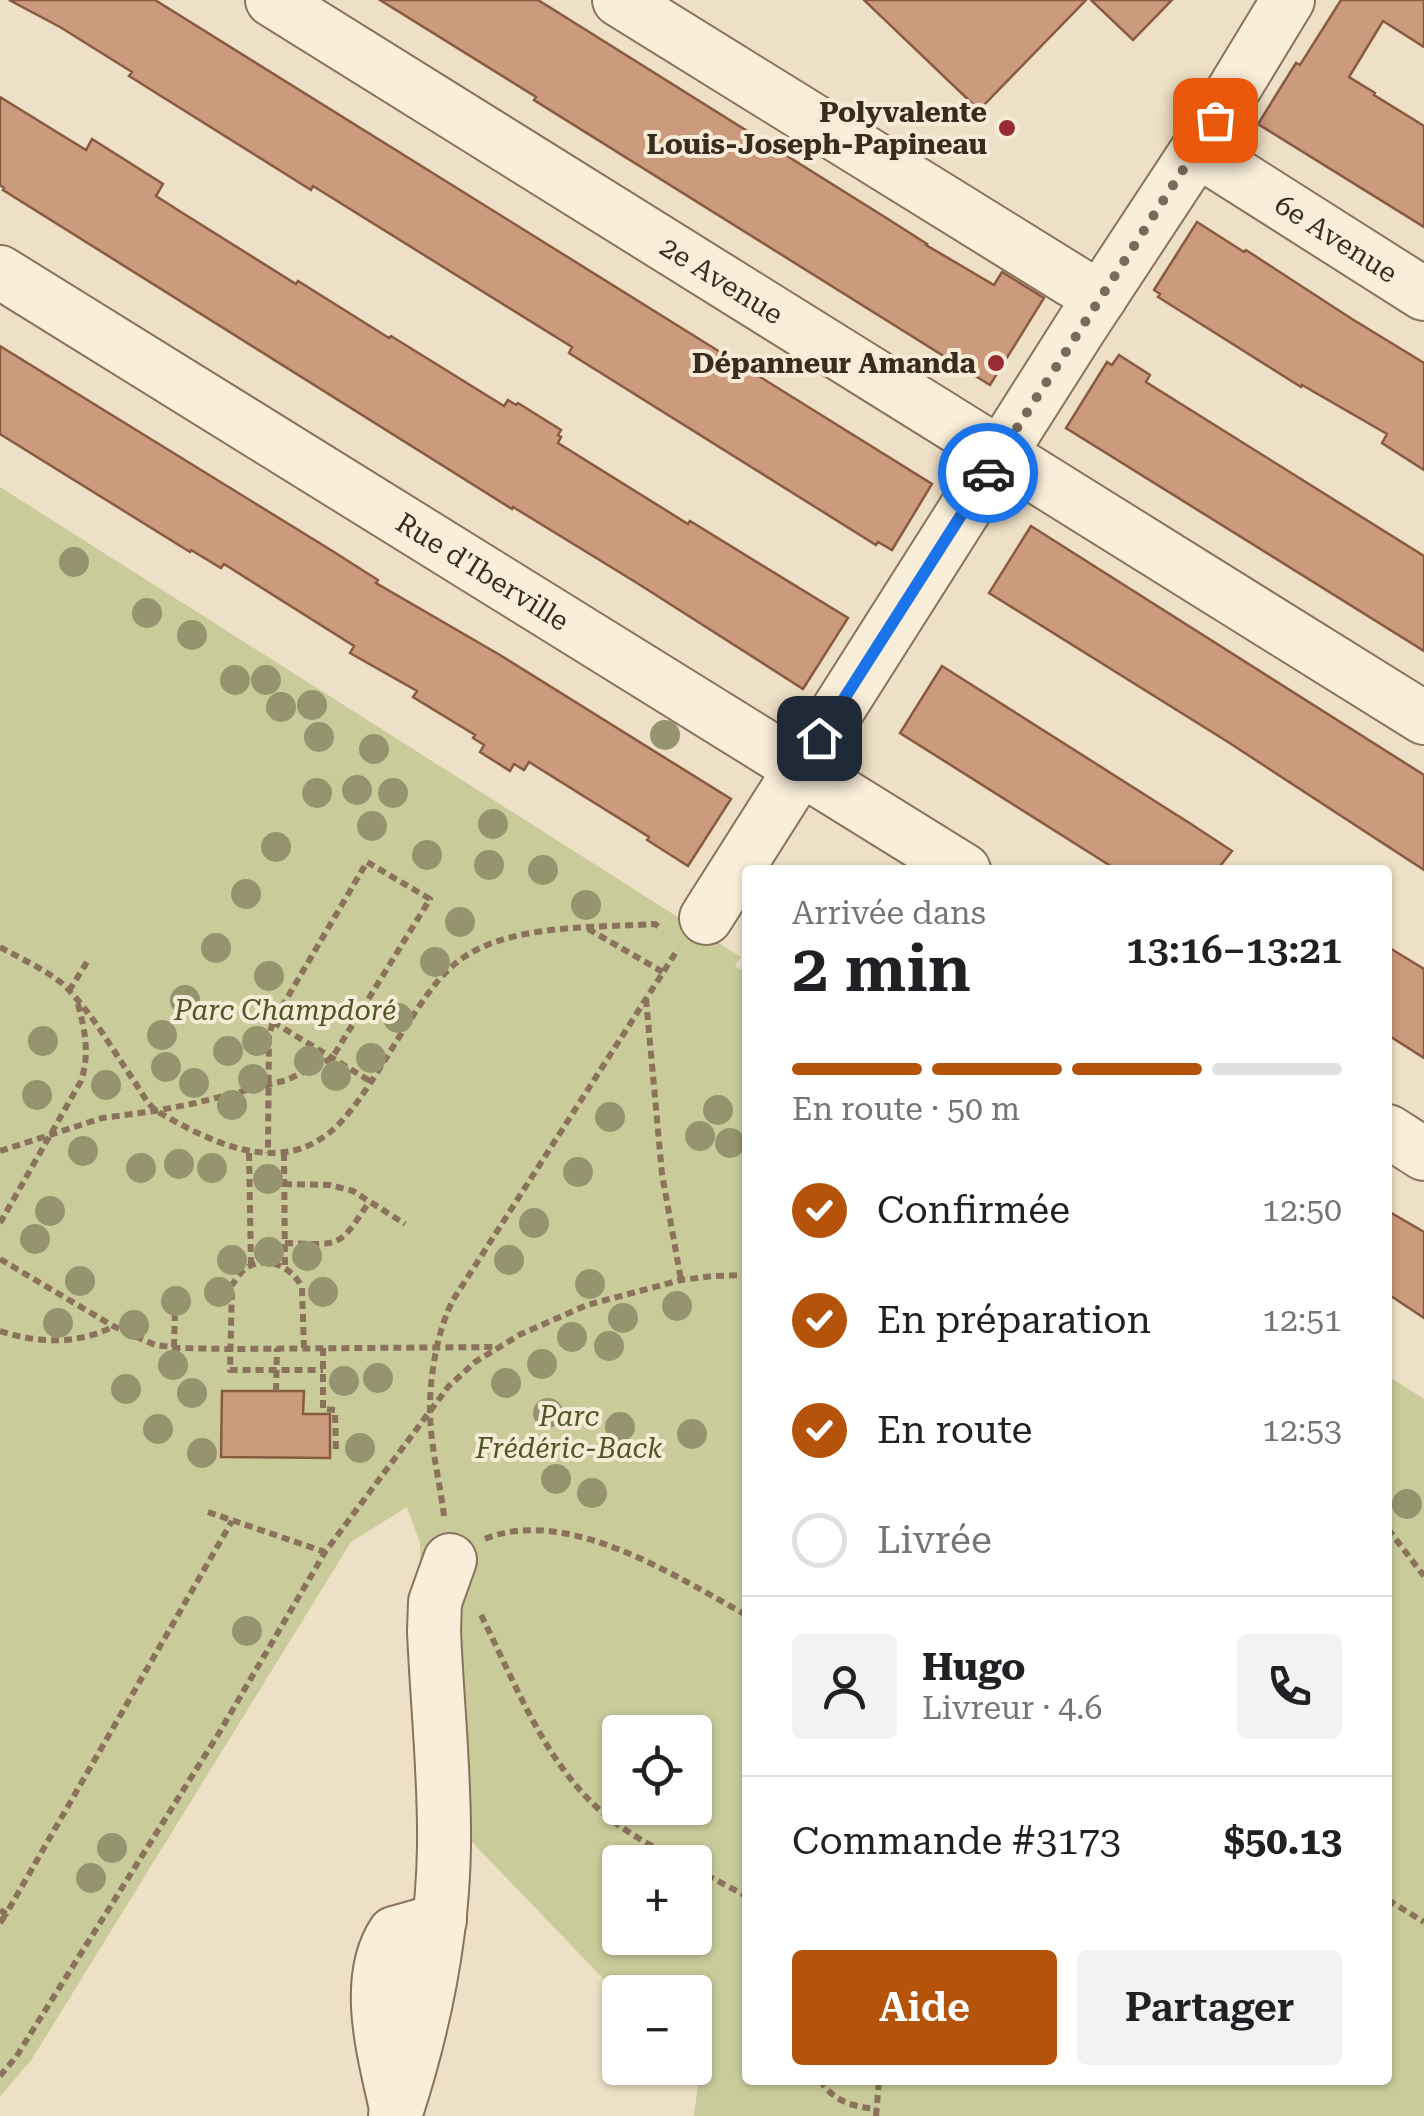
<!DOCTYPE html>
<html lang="fr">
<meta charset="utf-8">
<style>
body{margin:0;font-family:"Roboto Serif",serif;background:#f2f2f2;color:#202124;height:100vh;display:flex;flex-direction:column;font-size:38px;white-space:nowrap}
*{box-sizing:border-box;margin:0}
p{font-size:32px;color:#757577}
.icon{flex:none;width:55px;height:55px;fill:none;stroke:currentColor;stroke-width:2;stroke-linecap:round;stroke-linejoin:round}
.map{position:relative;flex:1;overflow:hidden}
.side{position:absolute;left:742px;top:865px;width:650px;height:1220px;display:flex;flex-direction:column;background:#fff;border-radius:10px;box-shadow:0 2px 8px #0004}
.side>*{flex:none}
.controls{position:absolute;left:602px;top:1715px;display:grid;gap:20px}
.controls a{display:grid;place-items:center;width:110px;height:110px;border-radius:10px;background:#fff;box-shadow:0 2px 8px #0004;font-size:50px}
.pin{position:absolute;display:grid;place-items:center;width:85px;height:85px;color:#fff;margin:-42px;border-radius:20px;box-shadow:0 5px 15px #0006}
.courier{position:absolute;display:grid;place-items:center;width:100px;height:100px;margin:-50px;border:8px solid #1a73e8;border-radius:50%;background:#fff;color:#222;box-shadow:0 2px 12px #0007}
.overview em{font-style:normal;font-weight:600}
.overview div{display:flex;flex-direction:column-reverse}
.overview{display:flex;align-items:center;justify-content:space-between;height:170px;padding:0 50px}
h1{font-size:65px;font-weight:600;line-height:75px}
.bar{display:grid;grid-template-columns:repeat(4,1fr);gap:15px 10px;align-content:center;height:120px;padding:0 50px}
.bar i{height:12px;border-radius:8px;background:#e0e0e0}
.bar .selected{background:#b45309}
.bar p{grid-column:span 4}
.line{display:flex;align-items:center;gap:25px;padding:0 50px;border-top:2px solid #e0e0e0}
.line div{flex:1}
.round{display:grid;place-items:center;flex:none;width:105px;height:105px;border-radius:10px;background:#f2f2f2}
ol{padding:0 50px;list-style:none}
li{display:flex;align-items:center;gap:30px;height:110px}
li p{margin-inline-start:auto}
li .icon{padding:10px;border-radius:50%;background:#b45309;color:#fff;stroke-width:4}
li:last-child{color:#757577}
li i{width:55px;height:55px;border:5px solid #e0e0e0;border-radius:50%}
.action{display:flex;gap:20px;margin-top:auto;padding:20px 50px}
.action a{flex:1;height:115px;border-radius:10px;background:#b45309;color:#fff;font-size:40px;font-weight:600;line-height:115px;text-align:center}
.action a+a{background:#f2f2f2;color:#202124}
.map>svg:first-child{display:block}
.green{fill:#c9cc9a;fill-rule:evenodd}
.building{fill:#cc9a7c;stroke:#895a42;stroke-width:2.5}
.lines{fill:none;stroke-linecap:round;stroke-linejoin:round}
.minor-casing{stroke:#8a725c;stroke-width:56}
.path{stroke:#8a725c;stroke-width:6;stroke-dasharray:8 5;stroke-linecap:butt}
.minor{stroke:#f9eed9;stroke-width:52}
.tree{fill:#95946e}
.done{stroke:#796a59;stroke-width:10;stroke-dasharray:0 18}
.route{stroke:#1a73e8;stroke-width:12}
.poi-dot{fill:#982c32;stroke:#f6ebd6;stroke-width:4}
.labels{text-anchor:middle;stroke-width:8;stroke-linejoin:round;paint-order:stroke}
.poi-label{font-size:28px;font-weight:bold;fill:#3a2b1f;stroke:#f6ebd6;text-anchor:end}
.street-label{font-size:28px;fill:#3a2b1f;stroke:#f6ebd6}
.park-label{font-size:28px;font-style:italic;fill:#4c5626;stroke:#f6ebd6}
</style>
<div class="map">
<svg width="1424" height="2116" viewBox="0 0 1424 2116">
<rect width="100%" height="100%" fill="#eee0c6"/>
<!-- green -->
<path class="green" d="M 0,487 L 741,957 L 735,966 L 748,974 L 748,2080 L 1388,2080 L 1388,1376 L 1424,1399 L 1424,2116 L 694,2116 L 699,2077 L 689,2068 L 695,2068 L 695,1992 L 620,1992 L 620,1996 L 471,1841 L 427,1846 L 420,1543 L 407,1507 L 351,1542 L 32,2059 L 0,2097 ZM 620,1732 L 695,1732 L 695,1808 L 620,1808 ZM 620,1862 L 695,1862 L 695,1938 L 620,1938 Z"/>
<!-- building -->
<path class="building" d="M 9,0 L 155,0 L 932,484 L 892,550 L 878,542 L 876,545 L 569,353 L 572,347 L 313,186 L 311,190 L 129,76 L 132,72 L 60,27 Z
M 380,0 L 538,0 L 888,219 L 927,244 L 926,245 L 994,285 L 1002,272 L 1044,298 L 990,385 L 534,100 L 536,97 Z
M 864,0 L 1086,0 L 979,110 Z
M 1091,0 L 1172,0 L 1133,40 Z
M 1341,0 L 1424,0 L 1424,47 L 1383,21 L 1349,77 L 1375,93 L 1374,95 L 1424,126 L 1424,227 L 1258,124 L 1296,63 L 1300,65 Z
M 0,97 L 86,150 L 92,139 L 163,184 L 156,196 L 181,212 L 296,284 L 298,281 L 389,338 L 391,336 L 504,406 L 508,400 L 516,405 L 518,403 L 561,430 L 558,435 L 561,437 L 558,443 L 688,524 L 690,521 L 848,618 L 803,689 L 637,583 L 513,507 L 512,509 L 3,190 L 4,188 L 0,185 Z
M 1197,222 L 1244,252 L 1246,250 L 1352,319 L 1424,363 L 1424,470 L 1382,443 L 1387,434 L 1302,385 L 1301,387 L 1158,297 L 1160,294 L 1154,290 Z
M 0,346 L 334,552 L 378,580 L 376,583 L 500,655 L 731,799 L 688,866 L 647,840 L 649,837 L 529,762 L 524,770 L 514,764 L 510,771 L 480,752 L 484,745 L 473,738 L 475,735 L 413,697 L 417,691 L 350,653 L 354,646 L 224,564 L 221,568 L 191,550 L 190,552 L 0,434 Z
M 1119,355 L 1150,375 L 1146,382 L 1424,556 L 1424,651 L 1066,428 L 1107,362 L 1112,365 Z
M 1031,526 L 1424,775 L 1424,870 L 1228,742 L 989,593 Z
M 942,666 L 1191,824 L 1232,851 L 1217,870 L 1117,870 L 900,733 Z
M 1388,947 L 1424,969 L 1424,1058 L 1388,1035 Z
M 1388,1211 L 1424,1232 L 1424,1318 L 1388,1294 Z
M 222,1391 L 304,1391 L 303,1414 L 330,1414 L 330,1458 L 221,1457 Z"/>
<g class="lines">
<defs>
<g id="minor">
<path id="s1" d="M 272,0 L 1424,718"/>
<path d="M 619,0 L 1100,298"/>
<path id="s2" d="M 1197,150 L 1424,294"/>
<path id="s3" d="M 0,272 L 964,870"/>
<path d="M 706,918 L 1080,328 L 1197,150 L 1288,0"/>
<path d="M 1388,1131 L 1424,1154"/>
<path d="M 395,2104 C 384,2053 363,1980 394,1933 L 440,1920"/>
<path d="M 395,2116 C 424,2028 443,1938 444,1845 C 445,1775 437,1702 434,1631 L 435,1602 L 450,1560"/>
</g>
</defs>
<!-- minor casing -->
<use href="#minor" class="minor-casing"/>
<!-- path -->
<path class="path" d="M 588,929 L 663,972
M 0,947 C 19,958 49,971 65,986 C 91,1012 111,1047 132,1078 C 140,1089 148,1107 160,1113 C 211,1142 276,1175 329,1133 C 357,1111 385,1058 405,1028 C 420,1005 435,980 456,963 C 505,923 595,928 655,924 L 661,928
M 69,991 L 87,962
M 646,999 L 662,1174 L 681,1280
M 273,1022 L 370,1081
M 0,1151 L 102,1118 L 155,1111 L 196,1103 L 287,1080 L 332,1058 L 430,899 L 367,862 L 273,1022 L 269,1035 L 268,1153
M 249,1153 L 251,1265
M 284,1153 L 285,1268
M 284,1184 L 330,1185 L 353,1191 L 405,1224
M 0,1223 L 81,1081 C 90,1054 85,1031 78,1004
M 285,1243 C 341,1245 338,1249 369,1202
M 0,1259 L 113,1326 L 155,1345 L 179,1348 L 230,1349 L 496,1347
M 0,1331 C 37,1343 77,1345 112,1327
M 174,1347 L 175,1310
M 304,1348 L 302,1288 C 294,1269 270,1256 250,1266 C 242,1269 237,1278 232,1285 L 230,1370 L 323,1370
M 323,1348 L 323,1409 L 335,1410 L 336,1453
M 276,1391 L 277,1348
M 208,1512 L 325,1552
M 444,1516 C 440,1483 431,1448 430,1415 C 429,1379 437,1331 453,1300 L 678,949
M 1388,1529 L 1424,1576
M 485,1539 C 567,1505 677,1577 748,1616
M 481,1615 C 517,1686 545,1766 609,1818 C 632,1836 657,1849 683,1862
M 695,1869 L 748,1897
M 1388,1900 L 1424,1922
M 0,1910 L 6,1914 L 232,1521
M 0,1923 L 6,1914
M 0,2076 L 16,2057 L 219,1733 L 325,1552 L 448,1387 L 475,1362 L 521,1334 L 587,1305 L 681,1280 L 713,1276 L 748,1275
M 820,2080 C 834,2102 852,2106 876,2109
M 876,2116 L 879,2080"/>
<!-- minor -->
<use href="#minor" class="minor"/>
</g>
<!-- trees -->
<g class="tree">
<circle cx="74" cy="562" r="15"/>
<circle cx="147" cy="613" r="15"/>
<circle cx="192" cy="635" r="15"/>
<circle cx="235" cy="680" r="15"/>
<circle cx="266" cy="680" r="15"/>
<circle cx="312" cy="705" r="15"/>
<circle cx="281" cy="707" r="15"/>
<circle cx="665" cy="735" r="15"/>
<circle cx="319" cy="737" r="15"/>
<circle cx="374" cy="749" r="15"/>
<circle cx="357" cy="790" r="15"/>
<circle cx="317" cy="793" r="15"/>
<circle cx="393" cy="793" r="15"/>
<circle cx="493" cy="824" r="15"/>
<circle cx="372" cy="826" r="15"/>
<circle cx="276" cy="847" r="15"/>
<circle cx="427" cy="855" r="15"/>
<circle cx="489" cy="865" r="15"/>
<circle cx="543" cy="870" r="15"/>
<circle cx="246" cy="894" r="15"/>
<circle cx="586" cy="905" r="15"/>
<circle cx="460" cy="922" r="15"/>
<circle cx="216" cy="948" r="15"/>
<circle cx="435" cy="962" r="15"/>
<circle cx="269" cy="976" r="15"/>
<circle cx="185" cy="1000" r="15"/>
<circle cx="398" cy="1018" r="15"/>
<circle cx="162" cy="1035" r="15"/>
<circle cx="43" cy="1041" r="15"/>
<circle cx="257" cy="1041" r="15"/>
<circle cx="228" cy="1051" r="15"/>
<circle cx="371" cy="1058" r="15"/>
<circle cx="309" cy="1061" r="15"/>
<circle cx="166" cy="1067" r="15"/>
<circle cx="336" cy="1076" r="15"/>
<circle cx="253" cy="1079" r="15"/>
<circle cx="194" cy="1083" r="15"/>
<circle cx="106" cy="1085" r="15"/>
<circle cx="37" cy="1095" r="15"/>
<circle cx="232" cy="1105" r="15"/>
<circle cx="718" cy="1110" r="15"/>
<circle cx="610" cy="1117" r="15"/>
<circle cx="700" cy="1136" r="15"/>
<circle cx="730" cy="1143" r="15"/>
<circle cx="83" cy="1151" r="15"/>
<circle cx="179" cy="1164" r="15"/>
<circle cx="141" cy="1168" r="15"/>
<circle cx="212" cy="1168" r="15"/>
<circle cx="578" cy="1172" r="15"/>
<circle cx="268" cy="1179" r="15"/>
<circle cx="50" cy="1211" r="15"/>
<circle cx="534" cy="1223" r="15"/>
<circle cx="35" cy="1239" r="15"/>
<circle cx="269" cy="1252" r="15"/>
<circle cx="307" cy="1256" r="15"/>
<circle cx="232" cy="1260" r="15"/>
<circle cx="509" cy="1260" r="15"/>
<circle cx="80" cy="1281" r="15"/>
<circle cx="590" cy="1284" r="15"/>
<circle cx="219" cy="1292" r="15"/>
<circle cx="323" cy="1292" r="15"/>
<circle cx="176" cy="1301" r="15"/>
<circle cx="677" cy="1306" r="15"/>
<circle cx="623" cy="1318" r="15"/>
<circle cx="58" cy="1323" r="15"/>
<circle cx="134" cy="1325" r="15"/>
<circle cx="572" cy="1337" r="15"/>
<circle cx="609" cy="1346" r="15"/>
<circle cx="542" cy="1364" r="15"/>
<circle cx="173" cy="1365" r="15"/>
<circle cx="378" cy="1378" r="15"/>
<circle cx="344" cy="1381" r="15"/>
<circle cx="506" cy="1383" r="15"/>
<circle cx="126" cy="1389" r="15"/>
<circle cx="192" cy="1393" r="15"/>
<circle cx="548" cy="1413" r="15"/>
<circle cx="620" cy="1427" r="15"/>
<circle cx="158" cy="1429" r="15"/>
<circle cx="692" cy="1434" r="15"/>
<circle cx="360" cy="1448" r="15"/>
<circle cx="202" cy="1453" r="15"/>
<circle cx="556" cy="1479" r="15"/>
<circle cx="592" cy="1493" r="15"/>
<circle cx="1407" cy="1504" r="15"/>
<circle cx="247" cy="1631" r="15"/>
<circle cx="112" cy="1848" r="15"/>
<circle cx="91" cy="1878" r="15"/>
</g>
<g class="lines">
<!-- done -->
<path class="done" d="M 988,473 L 1215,120"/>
<!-- route -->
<path class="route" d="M 819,738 L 988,473"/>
</g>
<!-- markers -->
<g class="poi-dot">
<circle cx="1007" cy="128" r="10"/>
<circle cx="996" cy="363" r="10"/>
</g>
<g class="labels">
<!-- poi labels -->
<g class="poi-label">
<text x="987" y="122">Polyvalente<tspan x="987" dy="32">Louis-Joseph-Papineau</tspan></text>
<text x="976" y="373">Dépanneur Amanda</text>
</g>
<!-- street labels -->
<g class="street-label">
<text dy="10" stroke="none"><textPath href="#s2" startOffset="165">6e Avenue</textPath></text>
<text dy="10" stroke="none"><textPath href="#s1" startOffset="530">2e Avenue</textPath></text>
<text dy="10" stroke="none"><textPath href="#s3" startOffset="568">Rue d'Iberville</textPath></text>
</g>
<!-- park labels -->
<g class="park-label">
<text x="285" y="1020">Parc Champdoré</text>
<text x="569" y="1426">Parc<tspan x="569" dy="32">Frédéric-Back</tspan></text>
</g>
</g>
</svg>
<div class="controls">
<a><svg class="icon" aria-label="locate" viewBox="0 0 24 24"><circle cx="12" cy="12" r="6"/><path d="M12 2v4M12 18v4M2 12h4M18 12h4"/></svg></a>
<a>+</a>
<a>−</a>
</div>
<div class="pin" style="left:1215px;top:120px;background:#ea580c"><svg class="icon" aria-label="bag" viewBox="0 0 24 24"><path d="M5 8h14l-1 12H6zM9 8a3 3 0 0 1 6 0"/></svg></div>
<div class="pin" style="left:819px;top:738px;background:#1f2937"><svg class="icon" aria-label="home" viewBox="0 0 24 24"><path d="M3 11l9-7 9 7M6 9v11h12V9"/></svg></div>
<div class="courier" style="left:988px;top:473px"><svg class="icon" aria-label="car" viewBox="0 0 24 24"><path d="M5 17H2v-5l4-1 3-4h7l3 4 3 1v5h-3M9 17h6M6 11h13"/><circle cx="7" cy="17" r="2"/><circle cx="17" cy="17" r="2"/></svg></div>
<section class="side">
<div class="overview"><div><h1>2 min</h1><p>Arrivée dans</p></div><em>13:16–13:21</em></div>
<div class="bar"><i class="selected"></i><i class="selected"></i><i class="selected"></i><i></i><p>En route · 50 m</p></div>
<ol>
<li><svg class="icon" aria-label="check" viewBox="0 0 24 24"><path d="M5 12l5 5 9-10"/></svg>Confirmée<p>12:50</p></li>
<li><svg class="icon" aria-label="check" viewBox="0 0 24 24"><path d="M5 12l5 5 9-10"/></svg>En préparation<p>12:51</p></li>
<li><svg class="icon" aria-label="check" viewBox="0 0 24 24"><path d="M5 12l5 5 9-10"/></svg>En route<p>12:53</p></li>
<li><i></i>Livrée</li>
</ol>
<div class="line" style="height:180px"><a class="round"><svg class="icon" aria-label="person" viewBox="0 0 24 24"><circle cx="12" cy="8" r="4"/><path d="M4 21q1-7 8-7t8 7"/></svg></a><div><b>Hugo</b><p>Livreur · 4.6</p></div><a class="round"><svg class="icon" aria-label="phone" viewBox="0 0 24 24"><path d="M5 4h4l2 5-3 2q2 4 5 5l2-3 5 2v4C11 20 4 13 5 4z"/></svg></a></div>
<div class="line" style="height:130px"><div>Commande #3173</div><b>$50.13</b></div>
<div class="action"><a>Aide</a><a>Partager</a></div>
</section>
</div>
